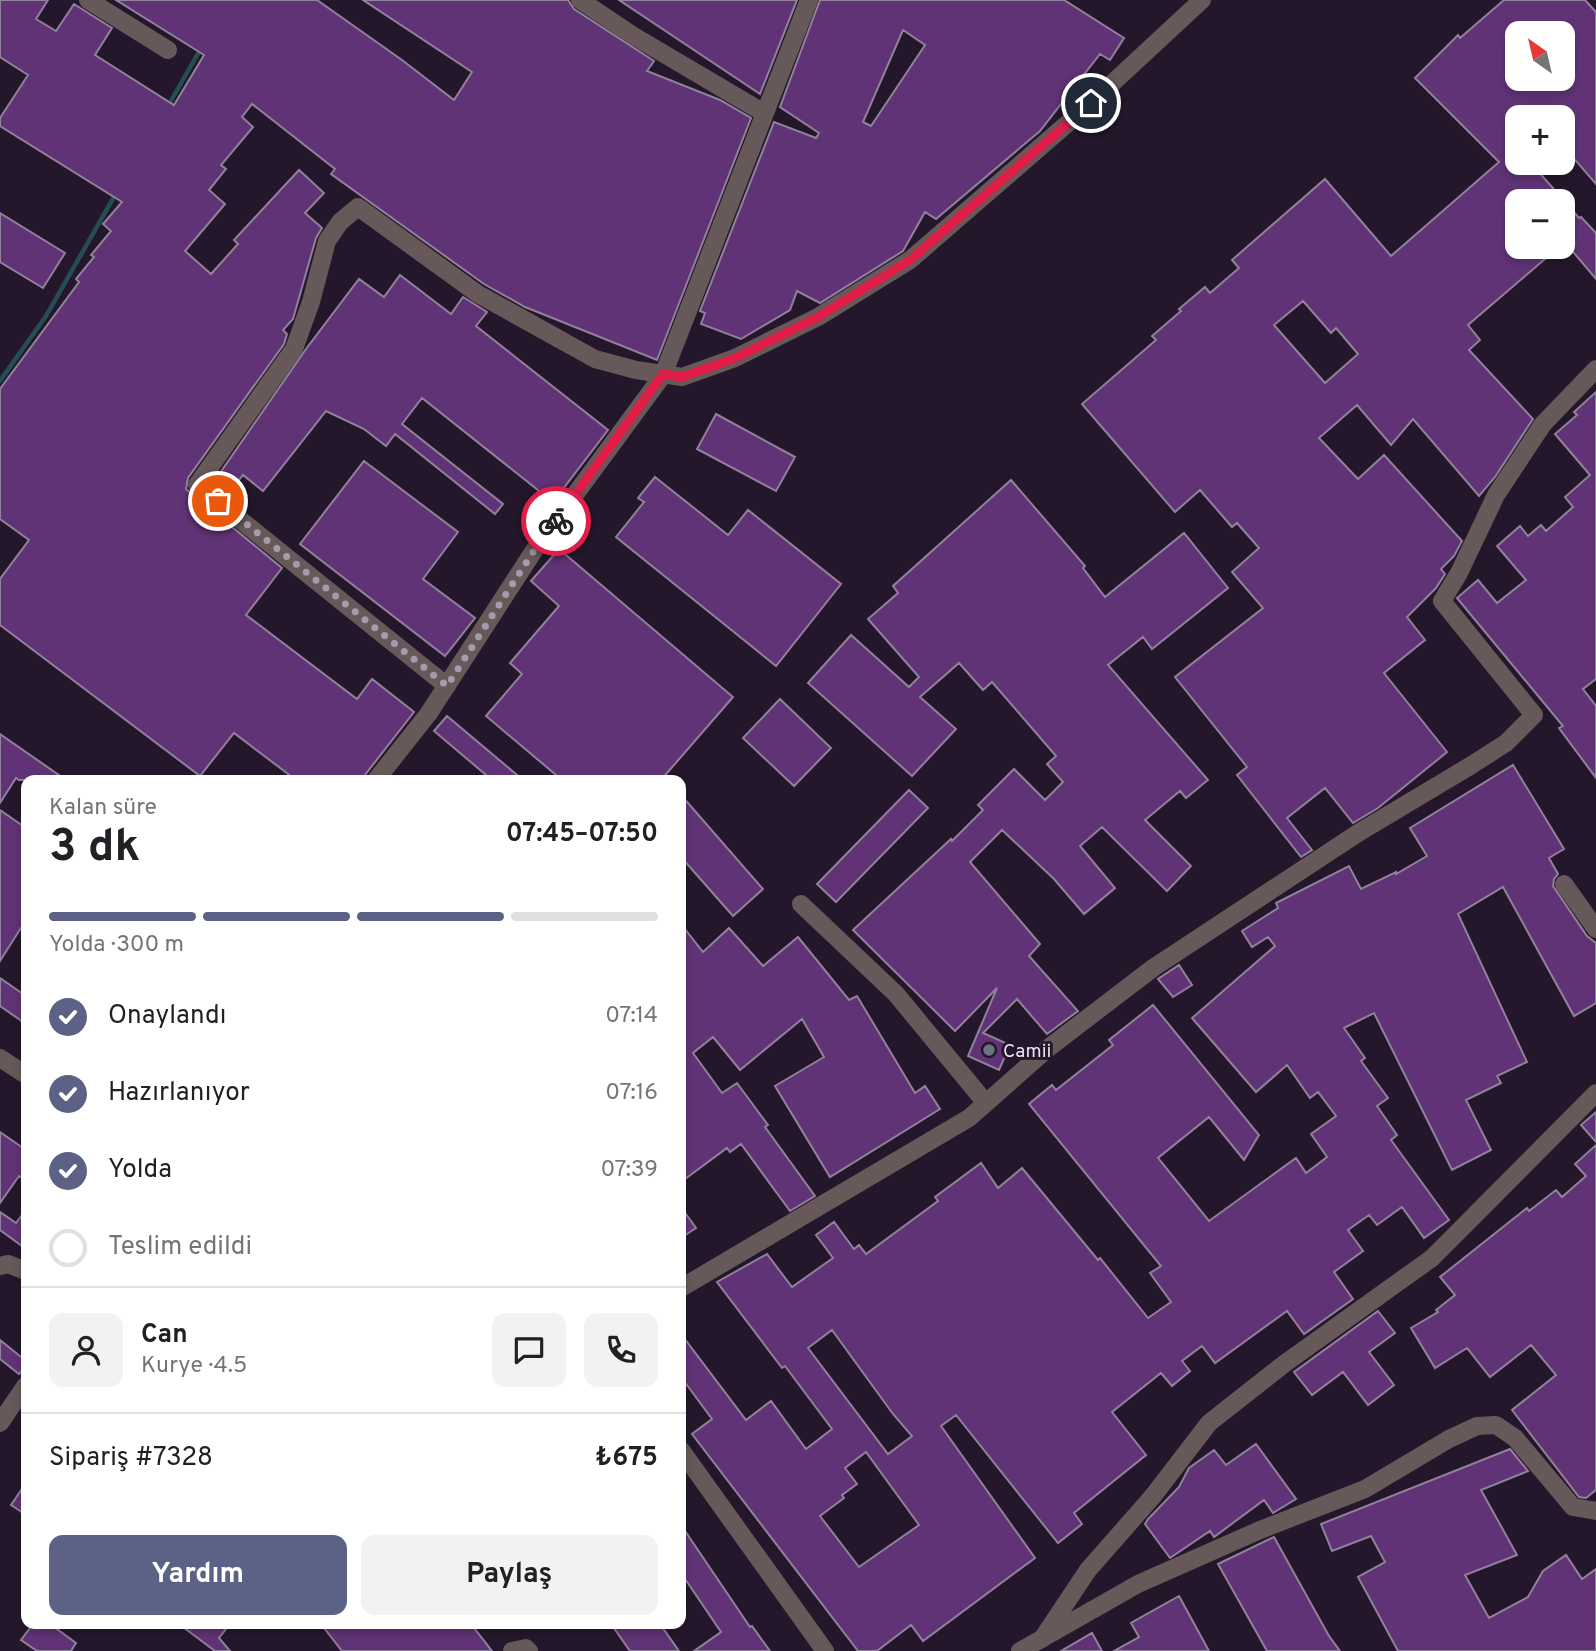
<!DOCTYPE html>
<html lang="tr">
<meta charset="utf-8">
<style>
body{margin:0;font-family:Overpass,sans-serif;background:#f2f2f2;color:#202124;height:100vh;display:flex;flex-direction:column;font-size:26px;white-space:nowrap}
*{box-sizing:border-box;margin:0}
p{font-size:23px;color:#757577}
.icon{flex:none;width:38px;height:38px;fill:none;stroke:currentColor;stroke-width:2;stroke-linecap:round;stroke-linejoin:round}
.map{position:relative;flex:1;overflow:hidden}
.drawer{position:absolute;left:21px;top:775px;width:665px;height:854px;display:flex;flex-direction:column;background:#fff;border-radius:14px;box-shadow:0 4px 10px #0003}
.drawer>*{flex:none}
.needle{width:46px;rotate:326deg}
.fabs{position:absolute;left:1505px;top:21px;display:grid;gap:14px}
.fabs a{display:grid;place-items:center;width:70px;height:70px;border-radius:14px;background:#fff;box-shadow:0 4px 10px #0003;font-size:35px}
.pin{position:absolute;display:grid;place-items:center;width:60px;height:60px;color:#fff;margin:-30px;border:4px solid #fff;border-radius:50%;box-shadow:0 2px 7px #0007}
.courier{position:absolute;display:grid;place-items:center;width:70px;height:70px;margin:-35px;border:5px solid #e11d48;border-radius:50%;background:#fff;color:#222;box-shadow:0 2px 9px #0007}
.summary em{font-style:normal;font-weight:700}
.summary div{display:flex;flex-direction:column-reverse}
.summary{display:flex;align-items:center;justify-content:space-between;height:119px;padding:0 28px}
h1{font-size:46px;font-weight:700;line-height:52px}
.bar{display:grid;grid-template-columns:repeat(4,1fr);gap:10px 7px;align-content:center;height:84px;padding:0 28px}
.bar i{height:9px;border-radius:5px;background:#e0e0e0}
.bar .active{background:#5c6285}
.bar p{grid-column:span 4}
.line{display:flex;align-items:center;gap:18px;padding:0 28px;border-top:2px solid #e0e0e0}
.line div{flex:1}
.round{display:grid;place-items:center;flex:none;width:74px;height:74px;border-radius:14px;background:#f2f2f2}
ol{padding:0 28px;list-style:none}
li{display:flex;align-items:center;gap:21px;height:77px}
li p{margin-inline-start:auto}
li .icon{padding:7px;border-radius:50%;background:#5c6285;color:#fff;stroke-width:4}
li:last-child{color:#757577}
li i{width:38px;height:38px;border:4px solid #e0e0e0;border-radius:50%}
.cta{display:flex;gap:14px;margin-top:auto;padding:14px 28px}
.cta a{flex:1;height:80px;border-radius:14px;background:#5c6285;color:#fff;font-size:28px;font-weight:700;line-height:80px;text-align:center}
.cta a+a{background:#f2f2f2;color:#202124}
.map>svg:first-child{display:block}
.lines{fill:none;stroke-linecap:round;stroke-linejoin:round}
.stream{stroke:#254d55;stroke-width:4.5}
.building{fill:#603376;stroke:#91819a;stroke-width:2;fill-rule:evenodd}
.minor{stroke:#67595a;stroke-width:18}
.done{stroke:#a59bab;stroke-width:7;stroke-dasharray:0 12.6}
.route{stroke:#e11d48;stroke-width:9}
.worship-dot{fill:#6b7280;stroke:#24172b;stroke-width:2.5}
.labels{text-anchor:middle;stroke-width:6;stroke-linejoin:round;paint-order:stroke}
.poi-label{font-size:19px;fill:#ebe2f0;stroke:#24172b;text-anchor:start}
</style>
<div class="map">
<svg width="1596" height="1651" viewBox="0 0 1596 1651">
<rect width="100%" height="100%" fill="#24172b"/>
<g class="lines">
<!-- stream -->
<path class="stream" d="M 168,106 L 200,50
M 0,381 L 46,316 L 115,195"/>
</g>
<!-- building -->
<path class="building" d="M 0,0 L 48,0 L 36,19 L 56,31 L 74,4 L 112,28 L 95,55 L 174,105 L 204,55 L 116,0 L 317,0 L 402,60 L 454,100 L 472,72 L 363,0 L 568,0 L 574,9 L 654,61 L 647,71 L 720,100 L 751,118 L 657,360 L 525,307 L 484,284 L 331,174 L 335,169 L 252,104 L 242,117 L 253,127 L 221,165 L 226,169 L 209,190 L 225,204 L 185,251 L 211,274 L 238,244 L 234,240 L 299,170 L 324,193 L 305,213 L 322,228 L 316,238 L 293,319 L 283,330 L 287,334 L 284,344 L 188,478 L 186,489 L 282,568 L 246,615 L 357,699 L 372,679 L 414,712 L 361,780 L 296,780 L 234,733 L 200,776 L 0,625 L 0,579 L 29,540 L 0,519 L 0,389 L 79,282 L 76,279 L 94,257 L 91,255 L 111,231 L 103,224 L 122,202 L 0,126 L 0,118 L 28,75 L 0,57 Z
M 619,0 L 797,0 L 760,94 Z
M 820,0 L 1064,0 L 1124,38 L 1110,60 L 1100,54 L 1040,131 L 936,219 L 925,212 L 903,251 L 820,303 L 797,291 L 790,310 L 741,339 L 701,324 L 705,313 L 700,311 L 774,122 L 816,138 L 819,133 L 780,107 ZM 903,30 L 925,45 L 871,126 L 863,122 Z
M 1504,0 L 1585,0 L 1596,12 L 1596,184 L 1563,146 L 1563,117 L 1517,117 L 1517,163 L 1531,163 L 1579,218 L 1581,217 L 1596,233 L 1596,279 L 1563,240 L 1563,201 L 1517,201 L 1517,247 L 1559,247 L 1468,325 L 1480,340 L 1469,350 L 1533,419 L 1495,477 L 1479,496 L 1413,419 L 1391,445 L 1357,405 L 1319,438 L 1358,479 L 1384,455 L 1462,541 L 1454,556 L 1441,569 L 1445,574 L 1436,588 L 1407,617 L 1425,640 L 1384,673 L 1447,752 L 1378,808 L 1353,823 L 1325,788 L 1287,818 L 1312,850 L 1301,857 L 1237,775 L 1247,767 L 1175,677 L 1263,608 L 1232,572 L 1259,548 L 1237,523 L 1232,527 L 1200,490 L 1175,512 L 1082,404 L 1156,340 L 1152,336 L 1181,311 L 1179,309 L 1205,287 L 1210,293 L 1239,268 L 1232,260 L 1325,179 L 1391,256 L 1499,162 L 1415,78 L 1458,35 L 1460,38 ZM 1517,33 L 1563,33 L 1563,79 L 1517,79 ZM 1303,301 L 1331,333 L 1336,328 L 1358,354 L 1325,383 L 1274,325 Z
M 0,213 L 65,253 L 43,288 L 0,262 Z
M 400,275 L 451,314 L 463,297 L 487,312 L 476,326 L 608,430 L 553,502 L 422,398 L 402,424 L 503,504 L 495,514 L 395,434 L 386,446 L 364,429 L 326,411 L 263,491 L 243,475 L 227,495 L 213,483 L 306,349 L 359,279 L 384,297 Z
M 1596,392 L 1596,679 L 1583,689 L 1596,706 L 1596,778 L 1559,728 L 1563,726 L 1457,598 L 1478,580 L 1497,603 L 1526,580 L 1497,546 L 1520,526 L 1528,536 L 1541,525 L 1546,531 L 1573,507 L 1565,497 L 1590,475 L 1555,434 L 1577,415 L 1574,412 Z
M 716,414 L 795,457 L 776,491 L 697,449 Z
M 364,461 L 458,532 L 423,579 L 475,618 L 445,656 L 300,544 Z
M 655,477 L 728,535 L 748,510 L 841,584 L 776,666 L 616,537 L 644,502 L 638,498 Z
M 1011,480 L 1085,566 L 1083,568 L 1105,597 L 1184,533 L 1228,588 L 1152,649 L 1143,637 L 1108,665 L 1208,780 L 1186,798 L 1180,791 L 1145,820 L 1191,866 L 1167,891 L 1102,827 L 1080,846 L 1115,888 L 1084,914 L 1054,879 L 1002,830 L 970,862 L 1040,944 L 1029,956 L 1078,1011 L 1047,1034 L 1017,999 L 983,1033 L 1010,1045 L 999,1070 L 968,1056 L 997,988 L 955,1031 L 853,930 L 951,839 L 952,841 L 983,810 L 978,805 L 1014,769 L 1045,800 L 1063,782 L 1047,764 L 1056,756 L 992,682 L 983,690 L 959,663 L 920,697 L 956,729 L 912,776 L 808,683 L 851,635 L 909,687 L 919,677 L 868,619 L 898,593 L 893,586 Z
M 559,549 L 733,697 L 661,780 L 562,780 L 486,716 L 522,674 L 510,663 L 559,606 L 531,581 Z
M 780,699 L 831,748 L 794,786 L 743,738 Z
M 447,716 L 523,780 L 492,780 L 434,731 Z
M 0,734 L 66,780 L 19,780 L 16,778 L 0,803 Z
M 1513,765 L 1564,849 L 1549,858 L 1558,874 L 1554,879 L 1553,886 L 1587,936 L 1596,943 L 1596,1003 L 1574,1016 L 1503,887 L 1458,914 L 1527,1062 L 1497,1076 L 1501,1083 L 1466,1100 L 1491,1150 L 1452,1170 L 1374,1013 L 1344,1028 L 1365,1058 L 1361,1061 L 1388,1098 L 1377,1106 L 1397,1135 L 1391,1140 L 1449,1220 L 1424,1238 L 1402,1207 L 1377,1225 L 1369,1215 L 1348,1230 L 1363,1251 L 1334,1272 L 1353,1299 L 1304,1334 L 1287,1311 L 1215,1363 L 1202,1346 L 1182,1361 L 1190,1371 L 1172,1386 L 1161,1373 L 1112,1412 L 1146,1455 L 1074,1513 L 1082,1524 L 1058,1543 L 956,1415 L 941,1426 L 1035,1558 L 923,1641 L 911,1625 L 877,1651 L 858,1651 L 692,1434 L 712,1419 L 681,1377 L 681,1334 L 746,1420 L 771,1401 L 806,1449 L 832,1429 L 785,1366 L 782,1368 L 717,1282 L 767,1254 L 792,1287 L 833,1258 L 816,1235 L 834,1222 L 854,1249 L 859,1245 L 866,1254 L 938,1201 L 935,1197 L 981,1163 L 998,1188 L 1022,1168 L 1098,1260 L 1100,1258 L 1148,1318 L 1171,1302 L 1150,1273 L 1161,1266 L 1029,1104 L 1052,1085 L 1056,1090 L 1113,1045 L 1109,1040 L 1153,1005 L 1259,1135 L 1244,1160 L 1209,1117 L 1158,1158 L 1209,1221 L 1296,1158 L 1306,1173 L 1327,1157 L 1311,1134 L 1336,1116 L 1318,1092 L 1310,1098 L 1287,1065 L 1256,1092 L 1192,1018 L 1275,946 L 1268,937 L 1252,947 L 1242,931 L 1278,908 L 1276,903 L 1349,866 L 1361,889 L 1396,872 L 1396,874 L 1427,856 L 1410,828 ZM 832,1330 L 893,1414 L 912,1436 L 888,1454 L 808,1348 ZM 866,1452 L 919,1525 L 859,1567 L 820,1516 L 844,1498 L 842,1495 L 857,1484 L 845,1468 Z
M 909,790 L 928,808 L 836,902 L 817,884 Z
M 681,795 L 763,889 L 733,916 L 681,857 Z
M 0,810 L 26,828 L 26,920 L 0,961 Z
M 681,924 L 703,952 L 729,928 L 763,966 L 798,937 L 849,1000 L 857,996 L 915,1093 L 925,1086 L 940,1109 L 830,1177 L 775,1086 L 824,1057 L 802,1019 L 740,1070 L 713,1037 L 693,1053 L 722,1093 L 737,1083 L 768,1125 L 765,1127 L 815,1196 L 790,1211 L 741,1144 L 730,1152 L 727,1148 L 681,1182 Z
M 1179,965 L 1192,985 L 1173,997 L 1158,979 Z
M 0,978 L 26,996 L 26,1024 L 0,1006 Z
M 1596,1112 L 1596,1142 L 1581,1125 Z
M 0,1132 L 26,1150 L 26,1180 L 19,1176 L 0,1203 Z
M 1596,1145 L 1596,1490 L 1586,1498 L 1579,1497 L 1512,1410 L 1556,1375 L 1531,1345 L 1490,1377 L 1467,1348 L 1435,1368 L 1411,1328 L 1438,1312 L 1436,1310 L 1455,1295 L 1440,1277 L 1527,1208 L 1529,1211 L 1556,1190 L 1562,1197 L 1586,1176 L 1575,1164 Z
M 681,1207 L 696,1228 L 681,1238 Z
M 26,1210 L 26,1249 L 0,1230 L 0,1212 L 16,1223 Z
M 1378,1311 L 1395,1333 L 1369,1352 L 1394,1385 L 1368,1405 L 1343,1372 L 1312,1395 L 1294,1372 Z
M 0,1340 L 26,1361 L 26,1365 L 19,1374 L 0,1359 Z
M 1256,1444 L 1296,1499 L 1273,1513 L 1264,1500 L 1214,1537 L 1210,1531 L 1170,1558 L 1145,1524 L 1148,1519 L 1179,1487 L 1189,1468 L 1214,1450 L 1226,1465 Z
M 1510,1449 L 1528,1471 L 1481,1490 L 1517,1555 L 1465,1575 L 1489,1618 L 1528,1597 L 1543,1571 L 1566,1555 L 1582,1579 L 1596,1569 L 1596,1651 L 1398,1651 L 1358,1577 L 1385,1562 L 1371,1536 L 1332,1551 L 1321,1524 Z
M 26,1483 L 26,1515 L 11,1505 Z
M 681,1525 L 750,1627 L 752,1626 L 770,1651 L 694,1651 L 721,1632 L 681,1573 Z
M 1274,1537 L 1329,1636 L 1340,1651 L 1267,1651 L 1218,1564 Z
M 1179,1596 L 1209,1651 L 1114,1651 L 1139,1637 L 1131,1623 Z
M 33,1624 L 50,1624 L 76,1643 L 71,1651 L 37,1651 L 21,1640 Z
M 179,1624 L 230,1624 L 219,1638 L 230,1651 L 215,1651 Z
M 321,1624 L 471,1624 L 492,1651 L 342,1651 Z
M 611,1624 L 660,1624 L 679,1651 L 630,1651 Z
M 1092,1633 L 1102,1651 L 1061,1651 Z"/>
<g class="lines">
<!-- minor -->
<path class="minor" d="M 88,0 L 168,50
M 580,0 L 632,35 L 764,113
M 447,686 L 197,485 L 294,349 L 311,302 L 327,241 L 340,222 L 358,207 L 478,294 L 595,359 L 636,370 L 682,377 L 735,358 L 818,317 L 910,260 L 1091,103 L 1202,0
M 376,780 L 429,713 L 535,549 L 663,375 L 809,0
M 1564,884 L 1596,929
M 801,904 L 896,994 L 985,1102
M 0,1058 L 26,1075
M 0,1266 L 8,1264 L 26,1271
M 681,1288 L 969,1118 L 1047,1049 L 1153,968 L 1358,833 L 1470,766 L 1506,743 L 1534,715 L 1442,601 L 1459,573 L 1496,495 L 1543,424 L 1596,369
M 0,1423 L 26,1385
M 681,1450 L 825,1651
M 1042,1639 L 1088,1570 L 1153,1496 L 1209,1423 L 1284,1364 L 1432,1258 L 1596,1093
M 512,1651 L 526,1648 L 529,1651
M 1020,1651 L 1138,1584 L 1260,1530 L 1365,1489 L 1449,1439 L 1477,1426 L 1496,1425 L 1515,1438 L 1573,1507 L 1596,1511"/>
</g>
<g class="lines">
<!-- done -->
<path class="done" d="M 218,501 L 447,686 L 535,549 L 556,521"/>
<!-- route -->
<path class="route" d="M 556,521 L 663,374 L 682,377 L 735,358 L 818,317 L 910,260 L 1091,103"/>
</g>
<!-- markers -->
<circle class="worship-dot" cx="989" cy="1050" r="7"/>
<g class="labels">
<!-- poi labels -->
<g class="poi-label">
<text x="1003" y="1057">Camii</text>
</g>
</g>
</svg>
<div class="fabs">
<a><svg class="needle" viewBox="-14 -14 28 28"><path d="M0-13l5 13h-10z" fill="#e53935"/><path d="M0 13l5-13h-10z" fill="#757577"/></svg></a>
<a>+</a>
<a>−</a>
</div>
<div class="pin" style="left:218px;top:501px;background:#ea580c"><svg class="icon" aria-label="bag" viewBox="0 0 24 24"><path d="M5 8h14l-1 12H6zM9 8a3 3 0 0 1 6 0"/></svg></div>
<div class="pin" style="left:1091px;top:103px;background:#1f2937"><svg class="icon" aria-label="home" viewBox="0 0 24 24"><path d="M3 11l9-7 9 7M6 9v11h12V9"/></svg></div>
<div class="courier" style="left:556px;top:521px"><svg class="icon" aria-label="bike" viewBox="0 0 24 24"><circle cx="6" cy="16" r="4"/><circle cx="18" cy="16" r="4"/><path d="M6 16l4-8h5l3 8M10 8l3 8H6M13 5h3"/></svg></div>
<section class="drawer">
<div class="summary"><div><h1>3 dk</h1><p>Kalan süre</p></div><em>07:45–07:50</em></div>
<div class="bar"><i class="active"></i><i class="active"></i><i class="active"></i><i></i><p>Yolda · 300 m</p></div>
<ol>
<li><svg class="icon" aria-label="check" viewBox="0 0 24 24"><path d="M5 12l5 5 9-10"/></svg>Onaylandı<p>07:14</p></li>
<li><svg class="icon" aria-label="check" viewBox="0 0 24 24"><path d="M5 12l5 5 9-10"/></svg>Hazırlanıyor<p>07:16</p></li>
<li><svg class="icon" aria-label="check" viewBox="0 0 24 24"><path d="M5 12l5 5 9-10"/></svg>Yolda<p>07:39</p></li>
<li><i></i>Teslim edildi</li>
</ol>
<div class="line" style="height:126px"><a class="round"><svg class="icon" aria-label="person" viewBox="0 0 24 24"><circle cx="12" cy="8" r="4"/><path d="M4 21q1-7 8-7t8 7"/></svg></a><div><b>Can</b><p>Kurye · 4.5</p></div><a class="round"><svg class="icon" aria-label="chat" viewBox="0 0 24 24"><path d="M4 5h16v11H9l-5 4z"/></svg></a><a class="round"><svg class="icon" aria-label="phone" viewBox="0 0 24 24"><path d="M5 4h4l2 5-3 2q2 4 5 5l2-3 5 2v4C11 20 4 13 5 4z"/></svg></a></div>
<div class="line" style="height:91px"><div>Sipariş #7328</div><b>₺675</b></div>
<div class="cta"><a>Yardım</a><a>Paylaş</a></div>
</section>
</div>
